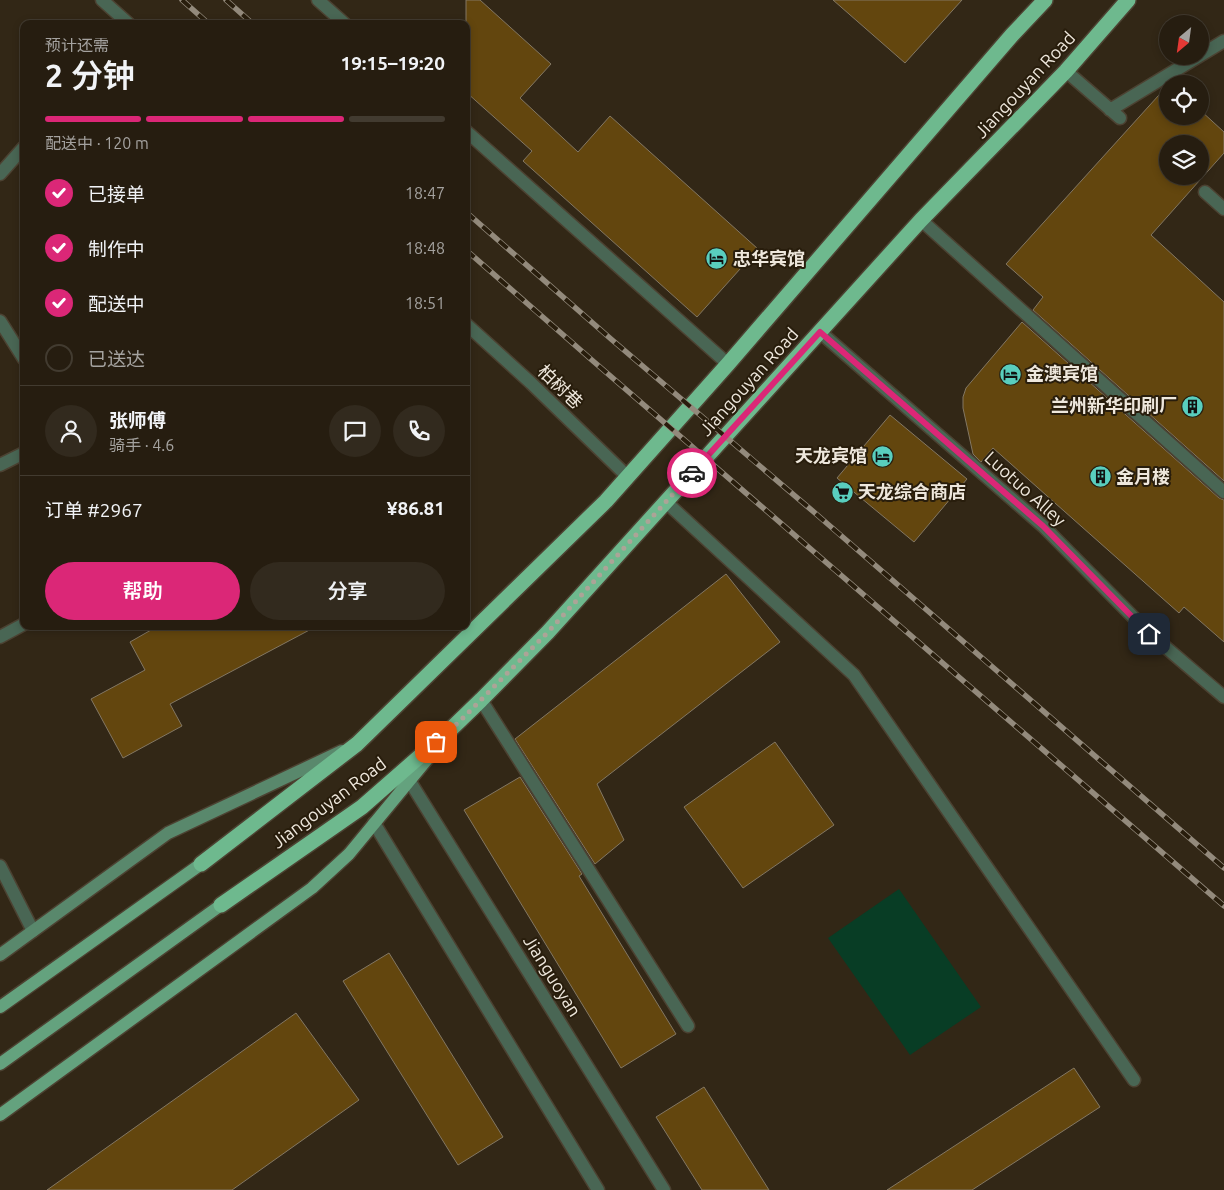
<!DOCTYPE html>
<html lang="zh">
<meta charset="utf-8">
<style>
body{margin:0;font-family:Ubuntu,"Noto Sans SC",sans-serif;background:#322a1e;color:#f1f3f6;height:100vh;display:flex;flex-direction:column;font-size:19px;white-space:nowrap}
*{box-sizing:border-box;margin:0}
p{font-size:16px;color:#a4a29f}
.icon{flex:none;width:28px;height:28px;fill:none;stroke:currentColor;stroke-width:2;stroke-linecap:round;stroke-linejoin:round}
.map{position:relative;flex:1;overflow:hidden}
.details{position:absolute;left:20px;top:20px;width:450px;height:610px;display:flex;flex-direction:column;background:#261d10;border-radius:10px;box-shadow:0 2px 8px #0003,0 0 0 1px #423b30}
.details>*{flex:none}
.needle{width:32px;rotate:209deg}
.fabs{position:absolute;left:1159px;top:15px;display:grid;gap:10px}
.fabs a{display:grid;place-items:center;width:50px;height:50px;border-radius:50%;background:#261d10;box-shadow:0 2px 8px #0003,0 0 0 1px #423b30;font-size:25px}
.pin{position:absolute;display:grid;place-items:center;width:42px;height:42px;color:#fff;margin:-21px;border-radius:10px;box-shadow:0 2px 8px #0006}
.courier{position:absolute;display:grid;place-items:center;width:50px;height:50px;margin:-25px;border:4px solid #db2777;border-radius:50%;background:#fff;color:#222;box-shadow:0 1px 6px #0007}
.summary em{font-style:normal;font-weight:600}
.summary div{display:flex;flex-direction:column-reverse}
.summary{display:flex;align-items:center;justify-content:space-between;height:85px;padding:0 25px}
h1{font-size:32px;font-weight:600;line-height:38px}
.bar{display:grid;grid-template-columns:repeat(4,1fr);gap:8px 5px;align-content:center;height:60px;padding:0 25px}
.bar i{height:6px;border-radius:4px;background:#423b30}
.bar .current{background:#db2777}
.bar p{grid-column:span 4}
.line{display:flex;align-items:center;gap:12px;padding:0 25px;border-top:1px solid #423b30}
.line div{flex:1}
.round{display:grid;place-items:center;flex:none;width:52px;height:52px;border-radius:26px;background:#322a1e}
ol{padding:0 25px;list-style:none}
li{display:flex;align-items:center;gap:15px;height:55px}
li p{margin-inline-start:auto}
li .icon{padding:5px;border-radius:50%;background:#db2777;color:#fff;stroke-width:4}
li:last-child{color:#a4a29f}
li i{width:28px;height:28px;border:2px solid #423b30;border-radius:50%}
.button{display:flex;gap:10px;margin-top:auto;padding:10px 25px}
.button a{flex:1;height:58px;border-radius:30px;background:#db2777;color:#fff;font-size:20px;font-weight:600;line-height:58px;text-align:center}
.button a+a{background:#322a1e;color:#f1f3f6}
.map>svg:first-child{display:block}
.green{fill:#083d25}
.building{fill:#63460e;stroke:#837763;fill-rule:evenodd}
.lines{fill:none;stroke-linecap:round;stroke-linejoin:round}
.lane-casing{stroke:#4c4232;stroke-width:15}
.street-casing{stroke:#4c4232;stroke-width:15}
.secondary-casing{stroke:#4c4232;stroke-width:15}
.primary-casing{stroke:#4c4232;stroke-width:15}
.highway-casing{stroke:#4c4232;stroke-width:18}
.lane{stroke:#496654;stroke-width:12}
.street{stroke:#496654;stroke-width:12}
.secondary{stroke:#59886c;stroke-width:12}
.primary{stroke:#64a27e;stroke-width:12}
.highway{stroke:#6eb98e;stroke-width:15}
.rail-casing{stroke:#938a7c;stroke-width:5.5}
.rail{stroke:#281d0c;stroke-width:4;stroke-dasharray:11;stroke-linecap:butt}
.done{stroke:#aca497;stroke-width:5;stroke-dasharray:0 9}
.route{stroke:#db2777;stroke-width:6}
.labels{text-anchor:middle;stroke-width:4;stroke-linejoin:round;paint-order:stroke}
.street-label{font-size:18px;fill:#eee7dc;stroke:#281d0c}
.poi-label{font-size:18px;font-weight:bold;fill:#eee7dc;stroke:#281d0c;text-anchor:start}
</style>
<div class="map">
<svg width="1224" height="1190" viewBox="0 0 1224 1190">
<rect width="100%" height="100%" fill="#322716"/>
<!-- green -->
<path class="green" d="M 899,889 L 981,1007 L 910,1055 L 828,938 Z"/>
<!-- building -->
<path class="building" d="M 466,0 L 480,0 L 551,64 L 520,98 L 578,152 L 610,116 L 758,249 L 697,317 L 523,161 L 532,151 L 466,92 Z
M 833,0 L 962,0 L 905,63 Z
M 1168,85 L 1168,116 L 1200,116 L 1200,110 L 1224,132 L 1224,153 L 1151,235 L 1224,302 L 1224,481 L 1033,310 L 1043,297 L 1006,264 ZM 1168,144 L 1200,144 L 1200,176 L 1168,176 Z
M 1022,322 L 1219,498 L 1224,500 L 1224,642 L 1184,607 L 1179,613 L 993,448 L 981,462 L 973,454 L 963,408 L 963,397 L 966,388 Z
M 890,415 L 967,479 L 914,542 L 837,478 Z
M 726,574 L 780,642 L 597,784 L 624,840 L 595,864 L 515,739 Z
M 158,626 L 317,626 L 170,704 L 182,726 L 123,758 L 91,699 L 145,670 L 130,642 Z
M 775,742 L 834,825 L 743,888 L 684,807 Z
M 520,777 L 582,874 L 579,876 L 676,1034 L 621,1068 L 464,810 Z
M 389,953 L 503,1137 L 458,1165 L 343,981 Z
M 296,1013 L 359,1100 L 232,1190 L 47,1190 Z
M 1074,1068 L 1100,1107 L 972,1190 L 887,1190 Z
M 704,1087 L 769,1190 L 702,1190 L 656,1117 Z"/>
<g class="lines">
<defs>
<path id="lane" d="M 1066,71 L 1120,118
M 1110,110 L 1224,41
M 1205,192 L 1224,209
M 921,220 L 1224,492
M 820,332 L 1043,526 L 1149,633 L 1224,697
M 666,502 L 854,675 L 1134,1080
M 0,637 L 24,624
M 481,700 L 688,1026"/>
<path id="street" d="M 102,0 L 129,24
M 318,0 L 345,24
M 466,131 L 728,364
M 0,174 L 24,147
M 0,321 L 24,359
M 466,324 L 531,383 L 628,477
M 0,465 L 24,453
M 409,780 L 664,1190
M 374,823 L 598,1190
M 0,866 L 33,931"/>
<path id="secondary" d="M 0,955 L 168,833 L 342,751"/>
<path id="primary" d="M 0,1007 L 201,864
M 0,1064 L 221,905
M 0,1115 L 312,888 L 349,854 L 434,751"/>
<path id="highway" d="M 201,864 L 357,744 L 606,501 L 728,364 L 1012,35 L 1045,0
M 221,905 L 362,807 L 451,729 L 481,700 L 548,632 L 921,220 L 1066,71 L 1128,0"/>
</defs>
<!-- lane casing -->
<use href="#lane" class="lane-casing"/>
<!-- street casing -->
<use href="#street" class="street-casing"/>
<!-- secondary casing -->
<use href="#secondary" class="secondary-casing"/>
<!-- primary casing -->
<use href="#primary" class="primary-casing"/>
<!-- highway casing -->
<use href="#highway" class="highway-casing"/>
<!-- lane -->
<use href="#lane" class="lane"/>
<!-- street -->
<use href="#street" class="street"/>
<!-- secondary -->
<use href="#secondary" class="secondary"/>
<!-- primary -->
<use href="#primary" class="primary"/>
<!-- highway -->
<use href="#highway" class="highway"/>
<defs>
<path id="rail" d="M 182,0 L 209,24
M 226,0 L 253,24
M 466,212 L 611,339 L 815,513 L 1224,868
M 466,250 L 593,361 L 1224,906"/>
</defs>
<!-- rail casing -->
<use href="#rail" class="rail-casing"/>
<!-- rail -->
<use href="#rail" class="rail"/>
</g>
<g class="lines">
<!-- done -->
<path class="done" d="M 436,742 L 461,720 L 548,632 L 692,473"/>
<!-- route -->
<path class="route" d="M 692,473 L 820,332 L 1043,526 L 1149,634"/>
</g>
<!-- icons -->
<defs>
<symbol id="hotel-disc" viewBox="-11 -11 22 22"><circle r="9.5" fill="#59cebe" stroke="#281d0c"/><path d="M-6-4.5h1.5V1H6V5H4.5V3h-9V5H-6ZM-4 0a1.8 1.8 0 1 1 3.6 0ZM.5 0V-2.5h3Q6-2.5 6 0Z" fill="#111"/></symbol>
<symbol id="building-disc" viewBox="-11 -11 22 22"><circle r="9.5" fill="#59cebe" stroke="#281d0c"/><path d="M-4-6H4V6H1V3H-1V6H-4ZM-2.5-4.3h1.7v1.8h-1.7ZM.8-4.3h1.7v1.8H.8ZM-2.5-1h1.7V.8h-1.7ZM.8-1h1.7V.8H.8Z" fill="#111"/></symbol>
<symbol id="supermarket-disc" viewBox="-11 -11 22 22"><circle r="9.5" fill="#59cebe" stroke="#281d0c"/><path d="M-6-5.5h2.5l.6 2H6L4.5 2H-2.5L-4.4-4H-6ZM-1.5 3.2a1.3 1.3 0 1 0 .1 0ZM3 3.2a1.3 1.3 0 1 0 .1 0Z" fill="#111"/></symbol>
</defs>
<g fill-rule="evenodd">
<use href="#hotel-disc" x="704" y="246" width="25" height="25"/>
<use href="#hotel-disc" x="998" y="362" width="25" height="25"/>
<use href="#building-disc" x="1180" y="394" width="25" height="25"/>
<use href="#hotel-disc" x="870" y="444" width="25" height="25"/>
<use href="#building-disc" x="1088" y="464" width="25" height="25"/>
<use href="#supermarket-disc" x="830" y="480" width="25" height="25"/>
</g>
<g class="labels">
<!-- street labels -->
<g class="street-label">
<text transform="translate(1025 85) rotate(-47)" y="6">Jiangouyan Road</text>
<text transform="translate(749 382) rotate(-48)" y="6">Jiangouyan Road</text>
<text transform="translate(560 387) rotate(44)" y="6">柏树巷</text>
<text transform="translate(1025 489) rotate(42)" y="6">Luotuo Alley</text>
<text transform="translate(329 803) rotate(-37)" y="6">Jiangouyan Road</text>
<text transform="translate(552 976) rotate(58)" y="6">Jianguoyan</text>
</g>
<!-- poi labels -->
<g class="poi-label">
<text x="733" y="265">忠华宾馆</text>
<text x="1026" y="380">金澳宾馆</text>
<text x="1177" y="412" text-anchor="end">兰州新华印刷厂</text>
<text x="867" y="462" text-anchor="end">天龙宾馆</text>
<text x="1116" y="483">金月楼</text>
<text x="858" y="498">天龙综合商店</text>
</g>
</g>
</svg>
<div class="fabs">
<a><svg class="needle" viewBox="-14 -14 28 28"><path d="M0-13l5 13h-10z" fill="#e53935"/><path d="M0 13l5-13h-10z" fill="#a4a29f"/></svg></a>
<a><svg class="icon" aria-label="locate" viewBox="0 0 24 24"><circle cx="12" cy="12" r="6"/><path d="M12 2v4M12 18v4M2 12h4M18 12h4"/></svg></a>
<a><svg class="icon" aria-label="layers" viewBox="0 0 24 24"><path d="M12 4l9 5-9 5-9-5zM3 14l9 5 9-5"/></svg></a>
</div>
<div class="pin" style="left:436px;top:742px;background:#ea580c"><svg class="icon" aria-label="bag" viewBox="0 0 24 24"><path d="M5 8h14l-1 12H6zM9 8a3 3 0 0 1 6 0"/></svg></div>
<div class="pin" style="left:1149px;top:634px;background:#1f2937"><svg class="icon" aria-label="home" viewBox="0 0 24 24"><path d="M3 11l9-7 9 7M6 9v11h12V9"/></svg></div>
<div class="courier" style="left:692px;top:473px"><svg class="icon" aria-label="car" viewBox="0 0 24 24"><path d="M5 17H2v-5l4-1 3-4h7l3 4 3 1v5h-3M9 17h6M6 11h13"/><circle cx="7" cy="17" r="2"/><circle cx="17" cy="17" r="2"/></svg></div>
<section class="details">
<div class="summary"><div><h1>2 分钟</h1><p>预计还需</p></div><em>19:15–19:20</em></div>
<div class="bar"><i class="current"></i><i class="current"></i><i class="current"></i><i></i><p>配送中 · 120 m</p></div>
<ol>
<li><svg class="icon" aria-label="check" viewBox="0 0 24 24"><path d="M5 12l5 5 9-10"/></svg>已接单<p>18:47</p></li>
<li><svg class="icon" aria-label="check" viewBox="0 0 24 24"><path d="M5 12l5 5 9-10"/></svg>制作中<p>18:48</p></li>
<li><svg class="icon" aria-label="check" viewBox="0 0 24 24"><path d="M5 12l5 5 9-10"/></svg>配送中<p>18:51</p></li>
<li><i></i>已送达</li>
</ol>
<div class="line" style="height:90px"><a class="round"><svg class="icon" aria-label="person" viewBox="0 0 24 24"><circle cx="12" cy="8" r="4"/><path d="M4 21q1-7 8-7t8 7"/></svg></a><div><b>张师傅</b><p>骑手 · 4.6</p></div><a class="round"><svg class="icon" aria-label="chat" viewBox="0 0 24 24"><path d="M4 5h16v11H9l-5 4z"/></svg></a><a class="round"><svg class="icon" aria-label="phone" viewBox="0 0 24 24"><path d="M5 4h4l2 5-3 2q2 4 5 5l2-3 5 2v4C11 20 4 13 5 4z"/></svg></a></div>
<div class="line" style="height:65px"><div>订单 #2967</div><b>¥86.81</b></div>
<div class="button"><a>帮助</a><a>分享</a></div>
</section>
</div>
